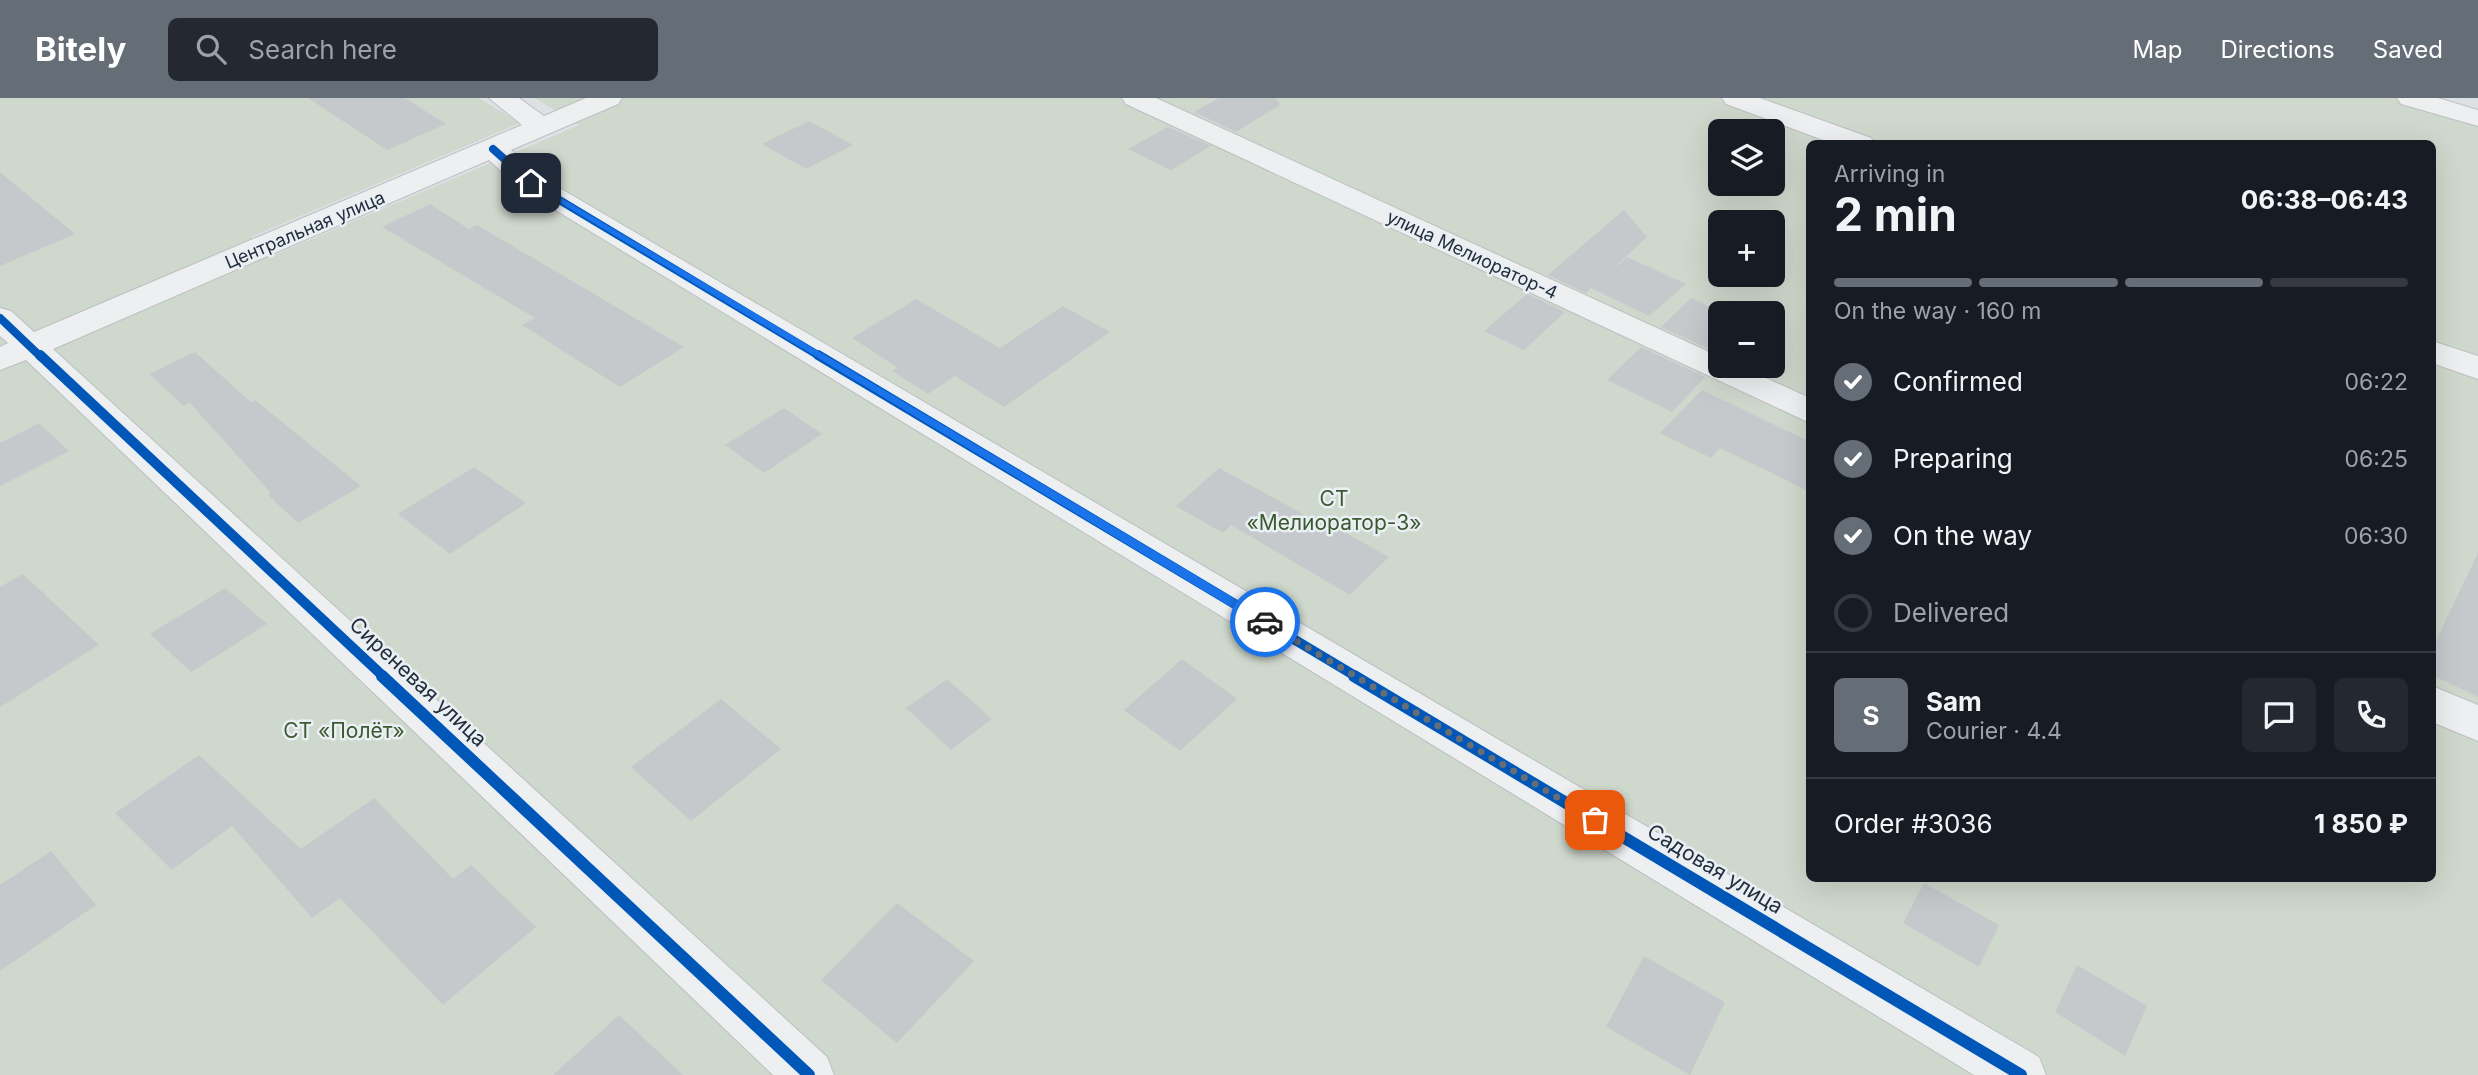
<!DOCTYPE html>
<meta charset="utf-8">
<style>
body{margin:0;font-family:Inter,sans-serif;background:#242831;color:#f1f3f6;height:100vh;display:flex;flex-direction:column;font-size:26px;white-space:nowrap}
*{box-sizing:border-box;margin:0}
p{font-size:23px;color:#9ea1a6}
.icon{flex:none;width:38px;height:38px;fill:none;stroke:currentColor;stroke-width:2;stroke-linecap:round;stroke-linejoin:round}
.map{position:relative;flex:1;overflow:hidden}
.drawer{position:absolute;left:1806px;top:42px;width:630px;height:742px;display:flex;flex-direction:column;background:#171b24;border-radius:10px;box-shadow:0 7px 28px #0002}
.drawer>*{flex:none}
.tools{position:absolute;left:1708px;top:21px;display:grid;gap:14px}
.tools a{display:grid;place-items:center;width:77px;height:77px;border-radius:10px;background:#171b24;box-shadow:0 7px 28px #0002;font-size:35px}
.pin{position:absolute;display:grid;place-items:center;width:60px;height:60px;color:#fff;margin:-30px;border-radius:14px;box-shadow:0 4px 10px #0006}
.courier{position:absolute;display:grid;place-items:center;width:70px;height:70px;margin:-35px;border:5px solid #1a73e8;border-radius:50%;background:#fff;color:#222;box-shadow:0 2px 9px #0007}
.summary em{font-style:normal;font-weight:700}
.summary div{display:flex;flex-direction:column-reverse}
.summary{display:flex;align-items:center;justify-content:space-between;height:119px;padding:0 28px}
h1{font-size:46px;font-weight:700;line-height:52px}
.bar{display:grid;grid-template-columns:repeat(4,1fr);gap:10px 7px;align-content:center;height:84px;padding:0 28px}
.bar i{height:9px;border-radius:5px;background:#363941}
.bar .active{background:#656d77}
.bar p{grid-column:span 4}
.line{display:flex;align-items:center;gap:18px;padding:0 28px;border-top:2px solid #363941}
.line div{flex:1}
.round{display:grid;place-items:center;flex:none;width:74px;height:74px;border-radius:10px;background:#242831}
ol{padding:0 28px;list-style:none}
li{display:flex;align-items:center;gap:21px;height:77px}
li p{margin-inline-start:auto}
li .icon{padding:7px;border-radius:50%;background:#656d77;color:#fff;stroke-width:4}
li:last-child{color:#9ea1a6}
li i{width:38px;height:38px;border:4px solid #363941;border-radius:50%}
header{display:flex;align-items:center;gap:42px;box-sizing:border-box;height:98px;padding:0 35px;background:#656d77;color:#fff}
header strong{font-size:33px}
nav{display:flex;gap:38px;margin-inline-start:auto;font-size:24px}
.search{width:490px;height:63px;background:#242831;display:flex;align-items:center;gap:18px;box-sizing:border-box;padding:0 24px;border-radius:10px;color:#9ea1a6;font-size:26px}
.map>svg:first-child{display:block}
.green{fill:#cfd8cd;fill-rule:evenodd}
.building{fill:#c6c9cc}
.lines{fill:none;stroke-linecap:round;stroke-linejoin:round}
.street-casing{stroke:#bcbfc2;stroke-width:2}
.street{fill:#edeff0;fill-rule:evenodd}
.cycleway-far2-casing{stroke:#eaeff4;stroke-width:11}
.cycleway-far1-casing{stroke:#eaeff4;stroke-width:14}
.cycleway-casing{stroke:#eaeff4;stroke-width:17}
.cycleway-far2{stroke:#0057b8;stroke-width:8}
.cycleway-far1{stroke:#0057b8;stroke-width:10}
.cycleway{stroke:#0057b8;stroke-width:12}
.route{fill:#1a73e8}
.done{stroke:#656d77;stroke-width:7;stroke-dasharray:0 12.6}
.labels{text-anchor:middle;stroke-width:5;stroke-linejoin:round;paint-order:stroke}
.far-street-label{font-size:18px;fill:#242f3d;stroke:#eaeff4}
.park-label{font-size:21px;fill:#3b5a30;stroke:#eaeff4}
.street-label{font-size:21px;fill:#242f3d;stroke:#eaeff4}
</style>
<header>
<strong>Bitely</strong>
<div class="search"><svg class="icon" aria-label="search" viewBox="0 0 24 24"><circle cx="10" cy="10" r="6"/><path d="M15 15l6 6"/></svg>Search here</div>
<nav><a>Map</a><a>Directions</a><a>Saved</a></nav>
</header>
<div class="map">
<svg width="2478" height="977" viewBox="0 0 2478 977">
<rect width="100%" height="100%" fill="#dee1e4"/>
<!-- green -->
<path class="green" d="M 0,0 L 479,0 L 520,25 L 251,139 L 272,158 L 579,27 L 535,0 L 2397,0 L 2478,24 L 2478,977 L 0,977 ZM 1720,33 L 1773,33 L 1773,86 L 1720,86 ZM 1810,46 L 2432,46 L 2432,780 L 1810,780 ZM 1720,124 L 1773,124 L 1773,177 L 1720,177 ZM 1720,215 L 1773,215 L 1773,268 L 1720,268 Z"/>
<!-- building -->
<path class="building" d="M 308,0 L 405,0 L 446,26 L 387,52 Z
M 1219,0 L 1276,0 L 1280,7 L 1236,34 L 1194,14 Z
M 809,23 L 853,47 L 806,71 L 762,46 Z
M 1168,29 L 1211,48 L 1171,72 L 1128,51 Z
M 0,74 L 75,136 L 0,168 Z
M 430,106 L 469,131 L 477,127 L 684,249 L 620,289 L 522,227 L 535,220 L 382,129 Z
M 1624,112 L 1647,139 L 1604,179 L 1627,159 L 1686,186 L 1649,218 L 1591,190 L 1586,195 L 1548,177 Z
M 1527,196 L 1565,214 L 1524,252 L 1484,233 Z
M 1691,200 L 1720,213 L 1720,256 L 1661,229 Z
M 916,201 L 1000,250 L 1063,208 L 1110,234 L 1004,309 L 955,278 L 928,296 L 892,273 L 897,269 L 852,240 Z
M 1641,249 L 1705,279 L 1672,314 L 1607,282 Z
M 195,254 L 251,304 L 255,302 L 361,388 L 298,425 L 268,397 L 271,395 L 190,305 L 184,308 L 149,276 Z
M 1702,292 L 1810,344 L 1810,394 L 1720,350 L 1711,360 L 1660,335 Z
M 784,310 L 822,336 L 764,375 L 725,347 Z
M 39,325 L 69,353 L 0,388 L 0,345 Z
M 474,369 L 526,405 L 450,456 L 398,416 Z
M 1219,370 L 1334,433 L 1337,430 L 1389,459 L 1350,497 L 1231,427 L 1223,435 L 1176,408 Z
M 2478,455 L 2478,599 L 2432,577 L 2432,551 Z
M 23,476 L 99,547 L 0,609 L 0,489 Z
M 225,490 L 267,526 L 191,574 L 150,536 Z
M 1182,561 L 1237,601 L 1180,653 L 1124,612 Z
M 947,581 L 992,621 L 951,652 L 906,610 Z
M 721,601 L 781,651 L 691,723 L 631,669 Z
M 199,657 L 301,751 L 374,700 L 453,781 L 471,767 L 536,829 L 443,907 L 340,800 L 312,820 L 232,728 L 172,772 L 115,715 Z
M 51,753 L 96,807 L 0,873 L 0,787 Z
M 1924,785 L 1999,827 L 1979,869 L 1903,825 Z
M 897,805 L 974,863 L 897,945 L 821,882 Z
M 1644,858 L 1725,904 L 1690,977 L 1606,929 Z
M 2077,867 L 2147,908 L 2125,958 L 2055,914 Z
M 619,917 L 683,977 L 553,977 Z"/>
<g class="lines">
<defs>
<path id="street" d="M 489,0 L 519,0 L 544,18 L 586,0 L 622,0 L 618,6 L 511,52 L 541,79 L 2039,959 L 2046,977 L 1974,977 L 521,91 L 489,62 L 53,251 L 827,959 L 834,977 L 773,977 L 26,262 L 0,272 L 0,249 L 8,245 L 0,238 L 0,210 L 11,213 L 34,234 L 522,27 Z
M 1122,0 L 1156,0 L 1720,259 L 1720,268 L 1739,268 L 1810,300 L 1810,325 L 1126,6 Z
M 1722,0 L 1760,0 L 1871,40 L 1874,46 L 1834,46 L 1726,6 Z
M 2397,0 L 2438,0 L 2478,12 L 2478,28 L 2401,6 Z
M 2432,243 L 2478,258 L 2478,281 L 2432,265 Z
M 2432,588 L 2478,607 L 2478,643 L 2432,624 Z"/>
</defs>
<!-- street casing -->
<use href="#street" class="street-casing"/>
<!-- street -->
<use href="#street" class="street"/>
<defs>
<path id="cycleway-far2" d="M 493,51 L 531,85 L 821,259
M 0,220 L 41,259"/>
<path id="cycleway-far1" d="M 40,257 L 384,579
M 818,257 L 1357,579"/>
<path id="cycleway" d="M 382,578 L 809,977
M 1354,578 L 2021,977"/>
</defs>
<!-- cycleway-far2 casing -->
<use href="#cycleway-far2" class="cycleway-far2-casing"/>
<!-- cycleway-far1 casing -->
<use href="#cycleway-far1" class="cycleway-far1-casing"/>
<!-- cycleway casing -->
<use href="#cycleway" class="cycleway-casing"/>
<!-- cycleway-far2 -->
<use href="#cycleway-far2" class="cycleway-far2"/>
<!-- cycleway-far1 -->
<use href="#cycleway-far1" class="cycleway-far1"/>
<!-- cycleway -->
<use href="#cycleway" class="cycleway"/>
</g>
<!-- route -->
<path class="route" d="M 531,82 L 1269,521 L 1269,527 L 1261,527 L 529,86 Z"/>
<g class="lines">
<!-- done -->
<path class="done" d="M 1265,524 L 1595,722"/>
</g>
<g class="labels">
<!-- far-street labels -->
<g class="far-street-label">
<text transform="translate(305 132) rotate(-23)" y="6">Центральная улица</text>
<text transform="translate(1472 157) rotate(25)" y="6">улица Мелиоратор-4</text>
</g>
<!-- park labels -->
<g class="park-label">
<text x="1334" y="408">СТ<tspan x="1334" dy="24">«Мелиоратор-3»</tspan></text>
<text x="344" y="640">СТ «Полёт»</text>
</g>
<!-- street labels -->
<g class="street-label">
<text transform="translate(418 584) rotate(43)" y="7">Сиреневая улица</text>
<text transform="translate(1715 771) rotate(31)" y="7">Садовая улица</text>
</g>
</g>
</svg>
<div class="tools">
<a><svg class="icon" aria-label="layers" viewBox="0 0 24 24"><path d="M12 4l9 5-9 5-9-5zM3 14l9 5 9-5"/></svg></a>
<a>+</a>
<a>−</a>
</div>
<div class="pin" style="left:1595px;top:722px;background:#ea580c"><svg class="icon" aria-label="bag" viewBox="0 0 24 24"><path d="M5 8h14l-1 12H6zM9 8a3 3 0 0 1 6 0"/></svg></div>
<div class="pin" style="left:531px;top:85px;background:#1f2937"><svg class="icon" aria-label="home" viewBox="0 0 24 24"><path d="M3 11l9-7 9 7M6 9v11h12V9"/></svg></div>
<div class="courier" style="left:1265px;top:524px"><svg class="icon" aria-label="car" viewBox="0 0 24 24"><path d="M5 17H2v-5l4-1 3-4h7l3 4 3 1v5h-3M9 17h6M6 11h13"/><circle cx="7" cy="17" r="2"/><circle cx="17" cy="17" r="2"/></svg></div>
<section class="drawer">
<div class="summary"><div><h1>2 min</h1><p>Arriving in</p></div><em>06:38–06:43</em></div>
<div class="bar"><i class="active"></i><i class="active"></i><i class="active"></i><i></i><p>On the way · 160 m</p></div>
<ol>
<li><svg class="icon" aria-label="check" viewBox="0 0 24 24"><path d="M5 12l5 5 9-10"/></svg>Confirmed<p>06:22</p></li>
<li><svg class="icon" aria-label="check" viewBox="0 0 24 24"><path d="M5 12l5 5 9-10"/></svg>Preparing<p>06:25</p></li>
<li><svg class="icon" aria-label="check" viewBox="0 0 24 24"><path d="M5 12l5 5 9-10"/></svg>On the way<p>06:30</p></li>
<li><i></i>Delivered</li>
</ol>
<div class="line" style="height:126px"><b class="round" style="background:#656d77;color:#fff">S</b><div><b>Sam</b><p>Courier · 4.4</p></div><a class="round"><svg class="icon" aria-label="chat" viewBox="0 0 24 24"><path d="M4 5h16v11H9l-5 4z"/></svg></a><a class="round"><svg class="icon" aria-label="phone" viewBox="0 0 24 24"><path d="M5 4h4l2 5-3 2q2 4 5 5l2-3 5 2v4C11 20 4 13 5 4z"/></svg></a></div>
<div class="line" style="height:91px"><div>Order #3036</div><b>1 850 ₽</b></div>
</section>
</div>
